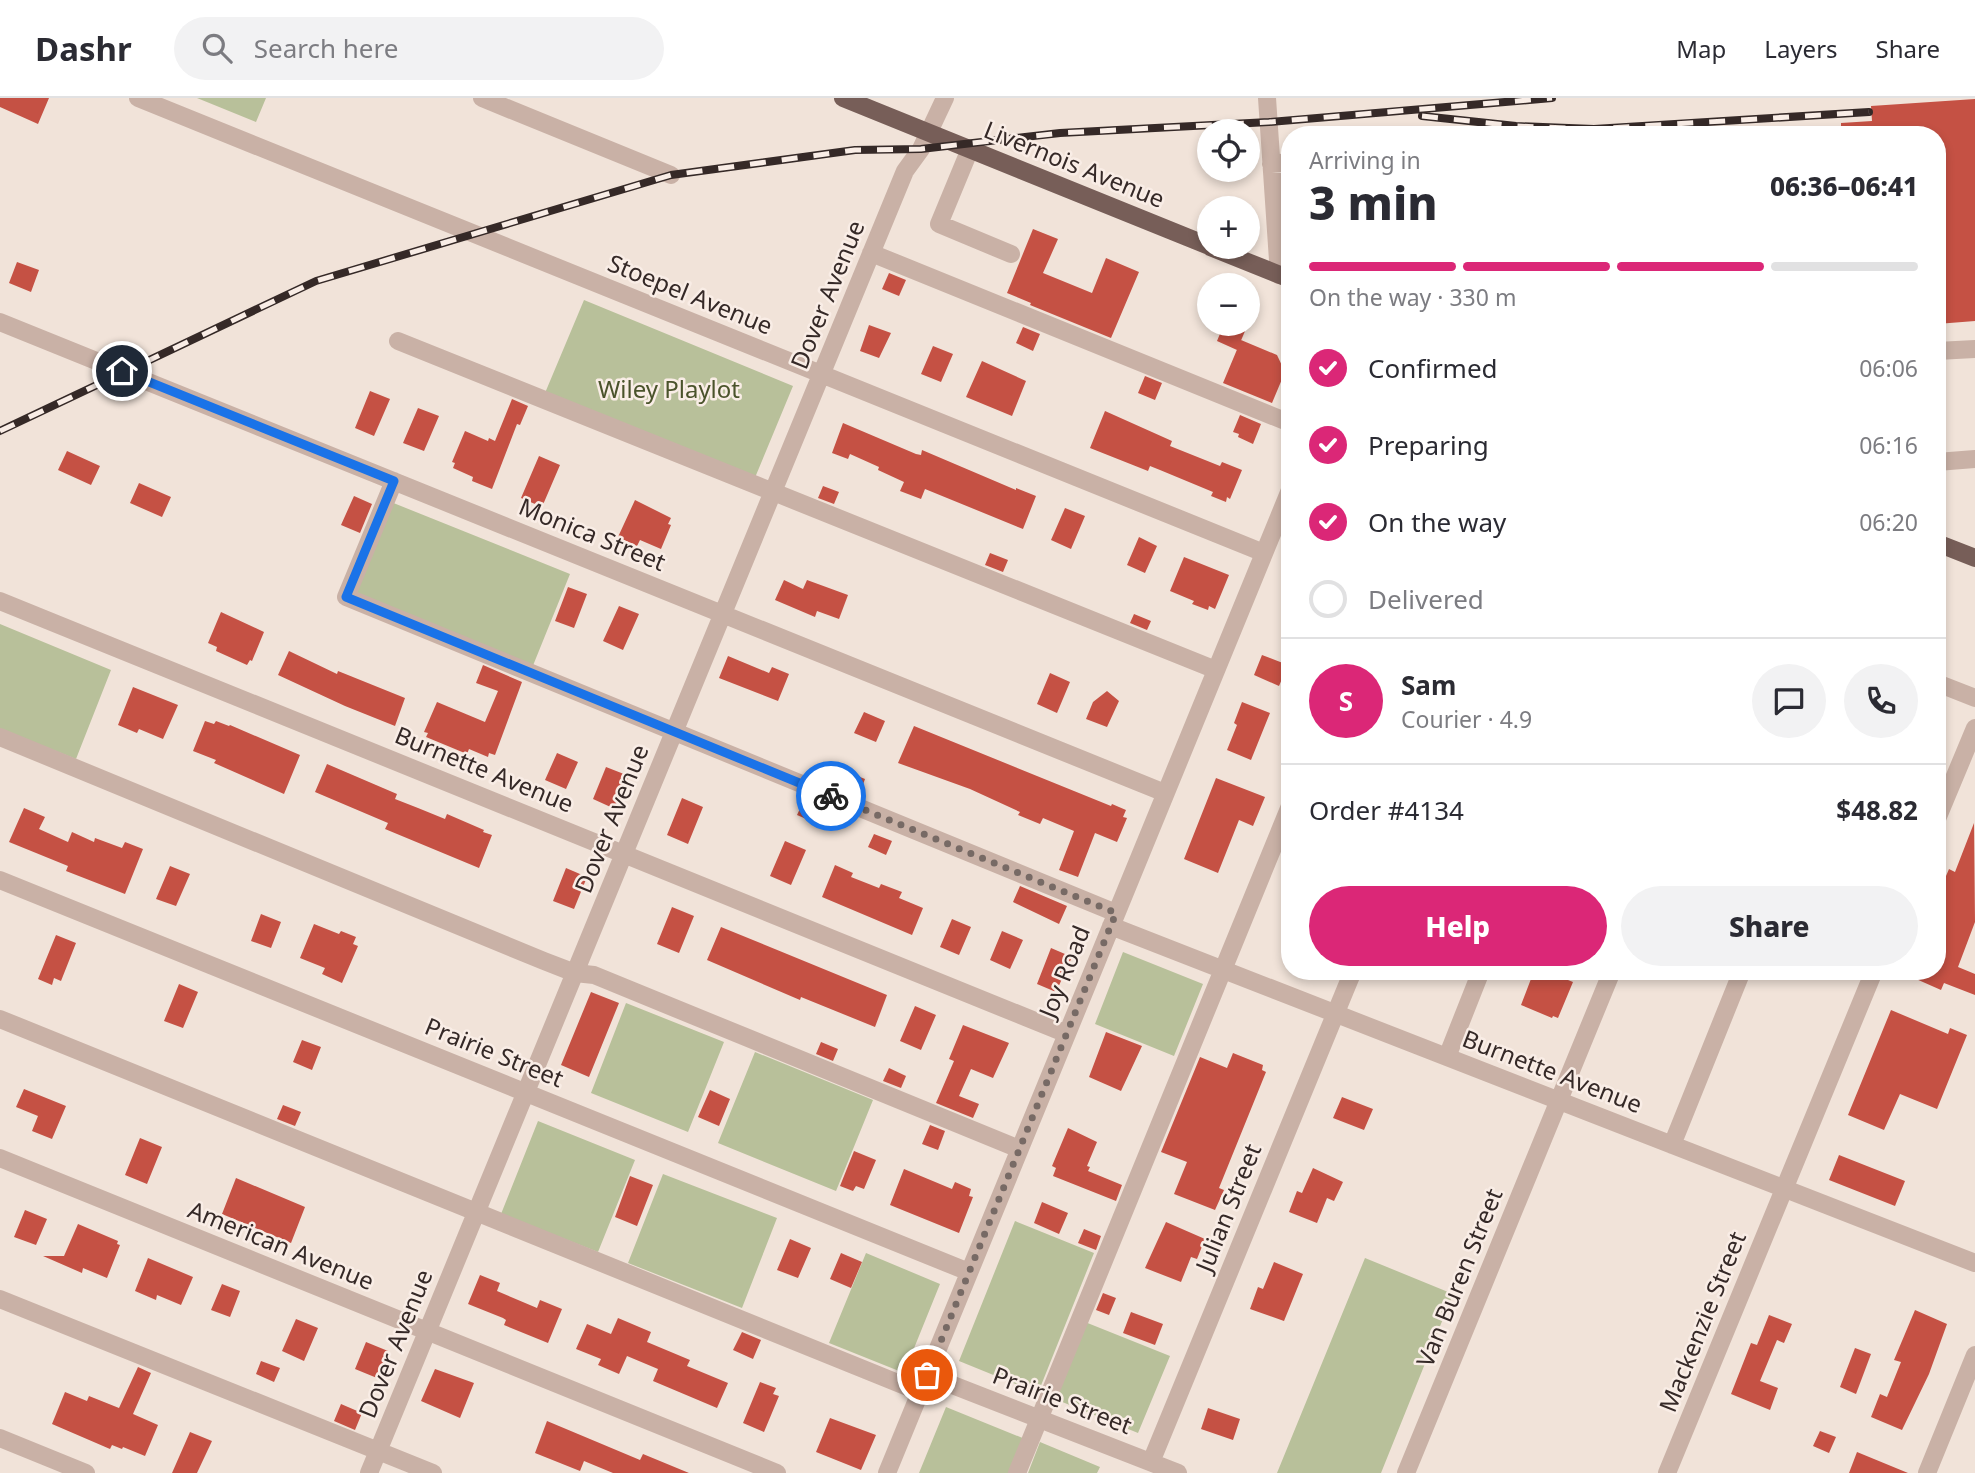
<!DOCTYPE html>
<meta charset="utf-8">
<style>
body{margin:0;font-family:"Noto Sans",sans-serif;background:#f2f2f3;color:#2b2b33;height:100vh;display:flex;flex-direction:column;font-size:26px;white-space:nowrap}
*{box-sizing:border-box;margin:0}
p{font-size:23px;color:#7c7c81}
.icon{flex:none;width:38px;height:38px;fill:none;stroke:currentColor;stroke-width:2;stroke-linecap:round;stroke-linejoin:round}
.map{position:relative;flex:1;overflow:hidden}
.drawer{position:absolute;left:1281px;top:28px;width:665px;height:854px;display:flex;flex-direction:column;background:#fff;border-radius:28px;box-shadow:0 4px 10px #0003}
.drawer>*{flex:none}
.buttons{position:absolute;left:1197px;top:21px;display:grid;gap:14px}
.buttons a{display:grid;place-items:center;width:63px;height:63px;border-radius:50%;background:#fff;box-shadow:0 4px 10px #0003;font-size:35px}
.pin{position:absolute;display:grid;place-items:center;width:60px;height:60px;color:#fff;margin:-30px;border:4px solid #fff;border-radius:50%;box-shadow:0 2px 7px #0007}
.courier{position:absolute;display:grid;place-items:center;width:70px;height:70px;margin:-35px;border:5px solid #1a73e8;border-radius:50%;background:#fff;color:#222;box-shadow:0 2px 9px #0007}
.summary em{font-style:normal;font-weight:800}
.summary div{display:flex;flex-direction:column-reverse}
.summary{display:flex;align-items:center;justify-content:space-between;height:119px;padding:0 28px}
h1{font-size:46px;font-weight:800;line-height:52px}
.bar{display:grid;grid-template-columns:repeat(4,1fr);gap:10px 7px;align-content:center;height:84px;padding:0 28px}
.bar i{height:9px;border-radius:5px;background:#e1e1e2}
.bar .active{background:#db2777}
.bar p{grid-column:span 4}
.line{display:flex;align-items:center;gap:18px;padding:0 28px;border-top:2px solid #e1e1e2}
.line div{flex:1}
.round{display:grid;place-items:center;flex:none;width:74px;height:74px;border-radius:37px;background:#f2f2f3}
ol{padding:0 28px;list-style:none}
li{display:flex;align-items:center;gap:21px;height:77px}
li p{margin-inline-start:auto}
li .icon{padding:7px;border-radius:50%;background:#db2777;color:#fff;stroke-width:4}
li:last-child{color:#7c7c81}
li i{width:38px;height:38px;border:4px solid #e1e1e2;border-radius:50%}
.action{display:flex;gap:14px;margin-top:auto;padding:14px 28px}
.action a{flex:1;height:80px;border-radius:42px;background:#db2777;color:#fff;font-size:28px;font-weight:800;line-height:80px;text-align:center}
.action a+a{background:#f2f2f3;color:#2b2b33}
header{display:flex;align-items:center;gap:42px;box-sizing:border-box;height:98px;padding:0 35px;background:#fff;border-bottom:2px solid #e1e1e2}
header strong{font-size:33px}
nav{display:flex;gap:38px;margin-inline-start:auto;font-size:24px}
.search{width:490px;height:63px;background:#f2f2f3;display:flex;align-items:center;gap:18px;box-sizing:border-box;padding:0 24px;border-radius:38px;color:#7c7c81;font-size:26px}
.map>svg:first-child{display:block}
.green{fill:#b8c09a}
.building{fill:#c55144}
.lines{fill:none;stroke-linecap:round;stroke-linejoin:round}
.minor{stroke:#c9b1a6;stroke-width:18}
.major{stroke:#775e58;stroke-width:18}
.rail-casing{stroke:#352927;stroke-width:8}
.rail{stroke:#f9ede6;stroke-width:5;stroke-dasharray:16;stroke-linecap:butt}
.done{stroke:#776a65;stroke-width:7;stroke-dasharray:0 12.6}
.route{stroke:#1a73e8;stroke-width:9}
.labels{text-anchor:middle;stroke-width:5;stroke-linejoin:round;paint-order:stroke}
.street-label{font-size:24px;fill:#352927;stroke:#f9ede6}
.park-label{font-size:24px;fill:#4a532b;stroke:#f9ede6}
</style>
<header>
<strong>Dashr</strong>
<div class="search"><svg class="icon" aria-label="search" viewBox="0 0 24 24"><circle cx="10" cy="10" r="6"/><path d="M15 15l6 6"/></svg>Search here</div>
<nav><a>Map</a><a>Layers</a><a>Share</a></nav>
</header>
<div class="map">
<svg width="1975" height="1375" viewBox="0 0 1975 1375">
<rect width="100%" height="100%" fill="#f1e3d9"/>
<!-- green -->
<path class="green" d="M 197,0 L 266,0 L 256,24 Z
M 584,202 L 793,288 L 754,382 L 545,295 Z
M 391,404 L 570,476 L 532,570 L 353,498 Z
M 0,526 L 111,572 L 76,661 L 0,631 Z
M 1123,854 L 1203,886 L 1174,958 L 1095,926 Z
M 626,905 L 724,944 L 688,1034 L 591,995 Z
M 755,954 L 873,1002 L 836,1093 L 718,1045 Z
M 538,1023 L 635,1062 L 598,1154 L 501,1116 Z
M 663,1076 L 777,1120 L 742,1210 L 628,1165 Z
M 1015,1123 L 1094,1155 L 1038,1295 L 959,1263 Z
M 866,1155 L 940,1186 L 904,1275 L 829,1245 Z
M 1365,1160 L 1453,1196 L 1381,1375 L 1277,1375 Z
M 1085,1224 L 1170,1258 L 1138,1335 L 1055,1301 Z
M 946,1309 L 1025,1341 L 1012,1375 L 919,1375 Z
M 1040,1344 L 1100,1369 L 1097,1375 L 1028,1375 Z"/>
<!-- building -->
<path class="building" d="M 0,0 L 49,0 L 38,26 L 0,9 Z
M 1975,1 L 1975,223 L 1937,226 L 1937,37 L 1841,37 L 1841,25 L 1872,23 L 1871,8 Z
M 1033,131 L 1058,141 L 1043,175 L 1092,195 L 1106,160 L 1139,174 L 1111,240 L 1030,207 L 1031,205 L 1007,195 Z
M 17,164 L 39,172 L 31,194 L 9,185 Z
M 889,175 L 906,182 L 899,198 L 882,191 Z
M 1224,226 L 1248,226 L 1237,252 L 1217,243 Z
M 869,227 L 891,235 L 879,260 L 860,253 Z
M 1023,229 L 1040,236 L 1033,253 L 1016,245 Z
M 1241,242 L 1277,257 L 1285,274 L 1272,305 L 1223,285 Z
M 933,248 L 953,256 L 941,284 L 921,276 Z
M 982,263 L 1026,283 L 1012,318 L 966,299 Z
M 1145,278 L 1162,285 L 1155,302 L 1138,295 Z
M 370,293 L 390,301 L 374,338 L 355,330 Z
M 512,301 L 528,308 L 520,327 L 517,326 L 492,391 L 472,383 L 473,379 L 453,370 L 455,365 L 452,364 L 465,333 L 488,343 L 489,340 L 495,343 Z
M 418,310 L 439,318 L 424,353 L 403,345 Z
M 1105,313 L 1172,343 L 1170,348 L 1220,368 L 1222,364 L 1242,372 L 1230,401 L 1227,399 L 1226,404 L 1211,398 L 1213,394 L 1160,372 L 1150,368 L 1148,373 L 1090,350 Z
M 1240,317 L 1261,326 L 1253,346 L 1238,339 L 1239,336 L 1233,334 Z
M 843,325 L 916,356 L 921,357 L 922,352 L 1016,392 L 1016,390 L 1036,398 L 1023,431 L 925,391 L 921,401 L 900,393 L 904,384 L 878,372 L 879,369 L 850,356 L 848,361 L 832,355 Z
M 67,353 L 100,368 L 91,387 L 58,372 Z
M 539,358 L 560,367 L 542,409 L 521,400 Z
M 139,385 L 171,399 L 162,419 L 130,405 Z
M 823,388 L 839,394 L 834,406 L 818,400 Z
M 354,398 L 372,406 L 360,435 L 341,427 Z
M 635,402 L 671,420 L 668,426 L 671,427 L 661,451 L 640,442 L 637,448 L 618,439 Z
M 1065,410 L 1085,418 L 1071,451 L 1051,442 Z
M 1139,439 L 1157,448 L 1145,475 L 1127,467 Z
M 990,455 L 1008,462 L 1003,474 L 985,467 Z
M 1184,459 L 1229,477 L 1215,511 L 1209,508 L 1208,512 L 1192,506 L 1194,503 L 1170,493 Z
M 784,482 L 803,491 L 807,482 L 848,497 L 839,521 L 817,513 L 815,519 L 775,502 Z
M 568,489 L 587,496 L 574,530 L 555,523 Z
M 619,508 L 639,516 L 623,552 L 603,543 Z
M 221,514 L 264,534 L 252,563 L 250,562 L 247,567 L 216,553 L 217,549 L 208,545 Z
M 1134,516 L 1151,523 L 1147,532 L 1130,525 Z
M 289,553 L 337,576 L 338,573 L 405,600 L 395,628 L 345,608 L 278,577 Z
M 1262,557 L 1288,567 L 1279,588 L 1254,577 Z
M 728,558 L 769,575 L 772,569 L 789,576 L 778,603 L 719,580 Z
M 483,567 L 522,584 L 495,657 L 489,655 L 488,659 L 469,651 L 467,656 L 426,639 L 428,635 L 424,634 L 437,604 L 485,624 L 498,593 L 476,585 Z
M 1050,575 L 1070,584 L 1057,615 L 1037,606 Z
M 133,589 L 178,607 L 163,641 L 139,631 L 137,635 L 118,627 Z
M 1107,593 L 1119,603 L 1107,629 L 1086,621 L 1093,604 Z
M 1242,604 L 1270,615 L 1251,662 L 1227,652 L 1237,627 L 1234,625 Z
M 864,614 L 885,623 L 876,644 L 854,635 Z
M 205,623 L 214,626 L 216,623 L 229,628 L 230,627 L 300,657 L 284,696 L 214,665 L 216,662 L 193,653 Z
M 914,628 L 1111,708 L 1112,706 L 1126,712 L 1123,719 L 1127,720 L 1117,744 L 1095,735 L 1078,779 L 1059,772 L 1074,733 L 1043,720 L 1040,726 L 1018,717 L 1020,714 L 970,691 L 898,665 Z
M 557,655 L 578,664 L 566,691 L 545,682 Z
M 327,666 L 397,696 L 395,701 L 418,710 L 445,721 L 447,716 L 484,732 L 483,734 L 492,737 L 479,770 L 385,731 L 388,725 L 315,694 Z
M 606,669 L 629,678 L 615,711 L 593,701 Z
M 843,672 L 865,681 L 859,697 L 836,688 Z
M 1216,680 L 1265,699 L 1253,728 L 1239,722 L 1218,775 L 1184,761 Z
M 682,700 L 703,709 L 688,746 L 667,737 Z
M 805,700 L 819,706 L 811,723 L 797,717 Z
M 24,710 L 45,719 L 39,731 L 68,744 L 72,734 L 94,744 L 95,740 L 122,750 L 125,744 L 143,751 L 125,796 L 66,773 L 68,768 L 9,744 Z
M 1974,725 L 1975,824 L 1958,869 L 1975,876 L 1975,897 L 1944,885 L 1941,892 L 1898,873 L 1937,873 L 1937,799 L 1949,771 L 1955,774 Z
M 874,736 L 892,743 L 886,757 L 868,749 Z
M 785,743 L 806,752 L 791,787 L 770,778 Z
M 835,767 L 853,775 L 851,779 L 879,790 L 881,786 L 902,794 L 899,800 L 923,810 L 912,837 L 822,799 Z
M 170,768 L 190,776 L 176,808 L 156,801 Z
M 566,770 L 587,779 L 574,811 L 553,803 Z
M 1020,788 L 1067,808 L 1059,826 L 1013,804 Z
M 672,809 L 694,818 L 679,855 L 657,846 Z
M 261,816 L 281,824 L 271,850 L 251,843 Z
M 952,821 L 971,829 L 959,857 L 940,849 Z
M 314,826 L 339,836 L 341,833 L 356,839 L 353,846 L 358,848 L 342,885 L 322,876 L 325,870 L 300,860 Z
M 721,829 L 887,897 L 875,929 L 801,899 L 800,902 L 707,862 Z
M 1002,833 L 1023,842 L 1010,871 L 990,862 Z
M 56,837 L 76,845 L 61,883 L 54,880 L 52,887 L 38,881 Z
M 1051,850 L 1072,859 L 1056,894 L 1037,886 Z
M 1534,873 L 1572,873 L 1568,882 L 1573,884 L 1558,920 L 1553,918 L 1552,920 L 1521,907 Z
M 179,886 L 198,894 L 183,930 L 164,923 Z
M 591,894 L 619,905 L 589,979 L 561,967 Z
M 915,908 L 936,917 L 921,952 L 900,943 Z
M 1891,912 L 1948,936 L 1950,930 L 1967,937 L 1937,1011 L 1900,996 L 1884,1032 L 1848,1017 Z
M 963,927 L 1009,945 L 993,980 L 971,971 L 959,998 L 979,1006 L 973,1020 L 936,1005 L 954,963 L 949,961 Z
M 1106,934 L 1142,948 L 1121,993 L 1089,979 Z
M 302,942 L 321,949 L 312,972 L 293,964 Z
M 821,944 L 838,951 L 833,963 L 816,956 Z
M 1233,955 L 1263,967 L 1262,972 L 1266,974 L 1219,1090 L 1224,1092 L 1215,1112 L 1174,1096 L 1187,1064 L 1161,1054 L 1200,959 L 1227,970 Z
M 889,970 L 906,978 L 901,990 L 883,983 Z
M 24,991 L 66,1008 L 52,1041 L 32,1033 L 38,1018 L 16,1009 Z
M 710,992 L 730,1001 L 719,1028 L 698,1019 Z
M 1342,999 L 1373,1011 L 1364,1032 L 1333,1020 Z
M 283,1007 L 301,1014 L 295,1028 L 277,1021 Z
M 930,1027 L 945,1033 L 938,1052 L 922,1046 Z
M 1068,1030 L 1097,1044 L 1087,1068 L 1090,1069 L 1088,1073 L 1122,1087 L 1116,1103 L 1053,1078 L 1056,1070 L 1052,1068 Z
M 140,1040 L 162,1049 L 147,1086 L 125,1077 Z
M 854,1053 L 876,1062 L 864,1091 L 856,1088 L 853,1093 L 840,1088 Z
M 1839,1057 L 1905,1083 L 1895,1108 L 1829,1082 Z
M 1313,1070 L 1343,1084 L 1334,1103 L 1327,1100 L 1317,1125 L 1289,1114 L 1297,1093 L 1302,1095 Z
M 904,1071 L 952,1091 L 955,1084 L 971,1091 L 969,1098 L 973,1099 L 959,1135 L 890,1107 Z
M 630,1078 L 653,1087 L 637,1128 L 615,1119 Z
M 236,1080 L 305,1109 L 291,1145 L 222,1116 Z
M 1042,1104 L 1068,1115 L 1059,1136 L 1034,1125 Z
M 25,1112 L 47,1121 L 36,1147 L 14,1139 Z
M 1166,1124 L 1205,1141 L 1197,1161 L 1191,1159 L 1181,1184 L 1145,1170 Z
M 78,1126 L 118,1143 L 117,1146 L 120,1147 L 107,1180 L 83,1170 L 82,1175 L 43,1158 L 64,1158 Z
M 1084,1131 L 1101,1138 L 1096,1152 L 1078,1145 Z
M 790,1141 L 811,1150 L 798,1180 L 777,1172 Z
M 841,1155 L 862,1164 L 851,1190 L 830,1181 Z
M 148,1160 L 193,1179 L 181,1207 L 157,1197 L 156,1202 L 135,1193 Z
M 1274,1164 L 1303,1176 L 1284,1223 L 1250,1211 L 1258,1189 L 1263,1191 Z
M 480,1177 L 500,1185 L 497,1193 L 537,1210 L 540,1202 L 562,1211 L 548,1245 L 504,1227 L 506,1222 L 503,1220 L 468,1206 Z
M 222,1186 L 240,1193 L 230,1219 L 211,1212 Z
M 1103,1195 L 1116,1200 L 1109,1217 L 1096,1212 Z
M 1915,1212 L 1947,1226 L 1929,1276 L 1902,1332 L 1871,1319 L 1880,1296 L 1887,1299 L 1901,1264 L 1894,1262 Z
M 1131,1214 L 1163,1226 L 1155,1247 L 1123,1235 Z
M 1769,1217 L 1792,1226 L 1784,1245 L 1777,1242 L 1760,1283 L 1778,1290 L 1770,1312 L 1731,1296 L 1751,1245 L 1757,1247 Z
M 618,1220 L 651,1234 L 647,1244 L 690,1262 L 687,1268 L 728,1285 L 717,1310 L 653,1283 L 658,1271 L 627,1258 L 619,1276 L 598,1267 L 601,1261 L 576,1251 L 587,1226 L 611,1236 Z
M 296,1221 L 318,1230 L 304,1263 L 282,1253 Z
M 742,1234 L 761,1242 L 753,1261 L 733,1252 Z
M 366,1244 L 388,1253 L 377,1280 L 355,1271 Z
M 1855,1250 L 1871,1256 L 1856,1296 L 1840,1289 Z
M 261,1263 L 280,1270 L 274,1284 L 256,1276 Z
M 138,1269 L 151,1275 L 133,1316 L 158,1327 L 145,1358 L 123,1349 L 122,1351 L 112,1347 L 110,1351 L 52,1326 L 65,1294 L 87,1303 L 89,1298 L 119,1310 Z
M 435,1271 L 474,1285 L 460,1320 L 421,1303 Z
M 760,1284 L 776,1290 L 773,1296 L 779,1298 L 764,1334 L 743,1325 Z
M 341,1306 L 362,1315 L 355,1332 L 334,1323 Z
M 1208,1310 L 1240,1321 L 1233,1342 L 1201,1331 Z
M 830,1320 L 876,1337 L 861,1372 L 816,1354 Z
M 547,1323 L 640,1362 L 643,1356 L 689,1375 L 613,1375 L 584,1363 L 580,1373 L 535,1355 Z
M 1820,1333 L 1836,1339 L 1829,1355 L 1813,1348 Z
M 190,1334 L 212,1343 L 197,1375 L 172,1375 Z
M 1857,1354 L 1908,1375 L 1849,1375 Z"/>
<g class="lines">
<!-- minor -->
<path class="minor" d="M 138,0 L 1264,455
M 482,0 L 671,77
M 1267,0 L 1279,177
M 970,51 L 939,126 L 1011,156
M 1271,66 L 1290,64
M 871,155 L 1290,325
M 0,224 L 1165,695
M 398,243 L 1216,572
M 1937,253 L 1975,251
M 1937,364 L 1975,361
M 394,383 L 346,499 L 1116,815
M 0,503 L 1067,936
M 1937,585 L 1975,600
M 0,639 L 544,863 L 575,875 L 594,877 L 1019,1051
M 1937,721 L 1975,630
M 0,782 L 969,1174
M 1111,828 L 1975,1165
M 0,921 L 920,1294
M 1447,959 L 1481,873
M 1672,1047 L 1742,873
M 0,1060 L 777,1375
M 0,1201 L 433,1375
M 927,1277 L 1178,1375
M 0,1340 L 86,1375
M 1151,1364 L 1353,873
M 369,1375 L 905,73 L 921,51 L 945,0
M 887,1375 L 1290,392
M 1017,1375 L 1290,708
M 1406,1375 L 1612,873
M 1667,1375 L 1874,873
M 1927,1375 L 1975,1257"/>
<!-- major -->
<path class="major" d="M 843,0 L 1209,148
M 1210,149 L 1290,181
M 1937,445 L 1975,460"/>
<defs>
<path id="rail" d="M 1422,18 L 1516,28 L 1594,31 L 1869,14
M 0,333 L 316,183 L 671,77 L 855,52 L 921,51 L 1060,35 L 1269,24 L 1552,0"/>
</defs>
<!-- rail casing -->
<use href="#rail" class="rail-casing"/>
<!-- rail -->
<use href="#rail" class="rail"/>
</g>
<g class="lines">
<!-- done -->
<path class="done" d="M 831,698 L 1116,815 L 927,1277"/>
<!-- route -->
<path class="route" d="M 122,273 L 394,383 L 346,499 L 831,698"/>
</g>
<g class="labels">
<!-- street labels -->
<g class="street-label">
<text transform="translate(1074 67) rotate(22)" y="8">Livernois Avenue</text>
<text transform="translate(690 197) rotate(22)" y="8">Stoepel Avenue</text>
<text transform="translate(828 197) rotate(-68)" y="8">Dover Avenue</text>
<text transform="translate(592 437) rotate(22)" y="8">Monica Street</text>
<text transform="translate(484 672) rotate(22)" y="8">Burnette Avenue</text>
<text transform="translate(612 721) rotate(-68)" y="8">Dover Avenue</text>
<text transform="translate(1065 874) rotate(-68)" y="8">Joy Road</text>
<text transform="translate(494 955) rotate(22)" y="8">Prairie Street</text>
<text transform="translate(1552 974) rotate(21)" y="8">Burnette Avenue</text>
<text transform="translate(1229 1110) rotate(-68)" y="8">Julian Street</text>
<text transform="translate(281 1148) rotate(22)" y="8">American Avenue</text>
<text transform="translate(1460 1180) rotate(-68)" y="8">Van Buren Street</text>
<text transform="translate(1703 1224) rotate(-68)" y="8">Mackenzie Street</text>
<text transform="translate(396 1246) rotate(-68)" y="8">Dover Avenue</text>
<text transform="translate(1062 1303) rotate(21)" y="8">Prairie Street</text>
</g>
<!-- park labels -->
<g class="park-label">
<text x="669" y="300">Wiley Playlot</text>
</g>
</g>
</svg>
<div class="buttons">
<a><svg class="icon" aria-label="locate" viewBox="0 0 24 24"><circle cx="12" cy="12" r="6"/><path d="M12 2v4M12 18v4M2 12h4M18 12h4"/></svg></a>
<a>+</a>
<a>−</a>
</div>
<div class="pin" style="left:927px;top:1277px;background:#ea580c"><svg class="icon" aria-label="bag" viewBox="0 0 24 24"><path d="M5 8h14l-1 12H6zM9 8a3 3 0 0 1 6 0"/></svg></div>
<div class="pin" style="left:122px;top:273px;background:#1f2937"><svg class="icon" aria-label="home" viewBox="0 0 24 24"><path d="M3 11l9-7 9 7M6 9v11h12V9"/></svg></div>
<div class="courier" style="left:831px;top:698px"><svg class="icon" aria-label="bike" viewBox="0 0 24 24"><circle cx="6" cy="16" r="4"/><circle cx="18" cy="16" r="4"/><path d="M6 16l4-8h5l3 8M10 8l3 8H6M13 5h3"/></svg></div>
<section class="drawer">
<div class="summary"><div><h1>3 min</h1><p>Arriving in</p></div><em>06:36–06:41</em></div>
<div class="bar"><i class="active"></i><i class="active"></i><i class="active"></i><i></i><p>On the way · 330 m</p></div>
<ol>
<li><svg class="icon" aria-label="check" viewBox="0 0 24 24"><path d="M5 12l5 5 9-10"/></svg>Confirmed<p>06:06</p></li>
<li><svg class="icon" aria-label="check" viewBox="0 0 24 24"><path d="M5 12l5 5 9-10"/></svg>Preparing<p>06:16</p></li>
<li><svg class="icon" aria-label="check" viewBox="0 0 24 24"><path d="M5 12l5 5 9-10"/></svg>On the way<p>06:20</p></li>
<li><i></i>Delivered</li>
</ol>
<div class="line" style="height:126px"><b class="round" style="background:#db2777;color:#fff">S</b><div><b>Sam</b><p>Courier · 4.9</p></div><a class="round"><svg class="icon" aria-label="chat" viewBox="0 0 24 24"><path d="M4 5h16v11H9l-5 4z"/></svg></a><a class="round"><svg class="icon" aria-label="phone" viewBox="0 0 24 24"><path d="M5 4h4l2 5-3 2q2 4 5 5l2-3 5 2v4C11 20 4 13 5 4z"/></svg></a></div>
<div class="line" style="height:91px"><div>Order #4134</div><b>$48.82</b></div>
<div class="action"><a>Help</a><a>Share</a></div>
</section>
</div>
